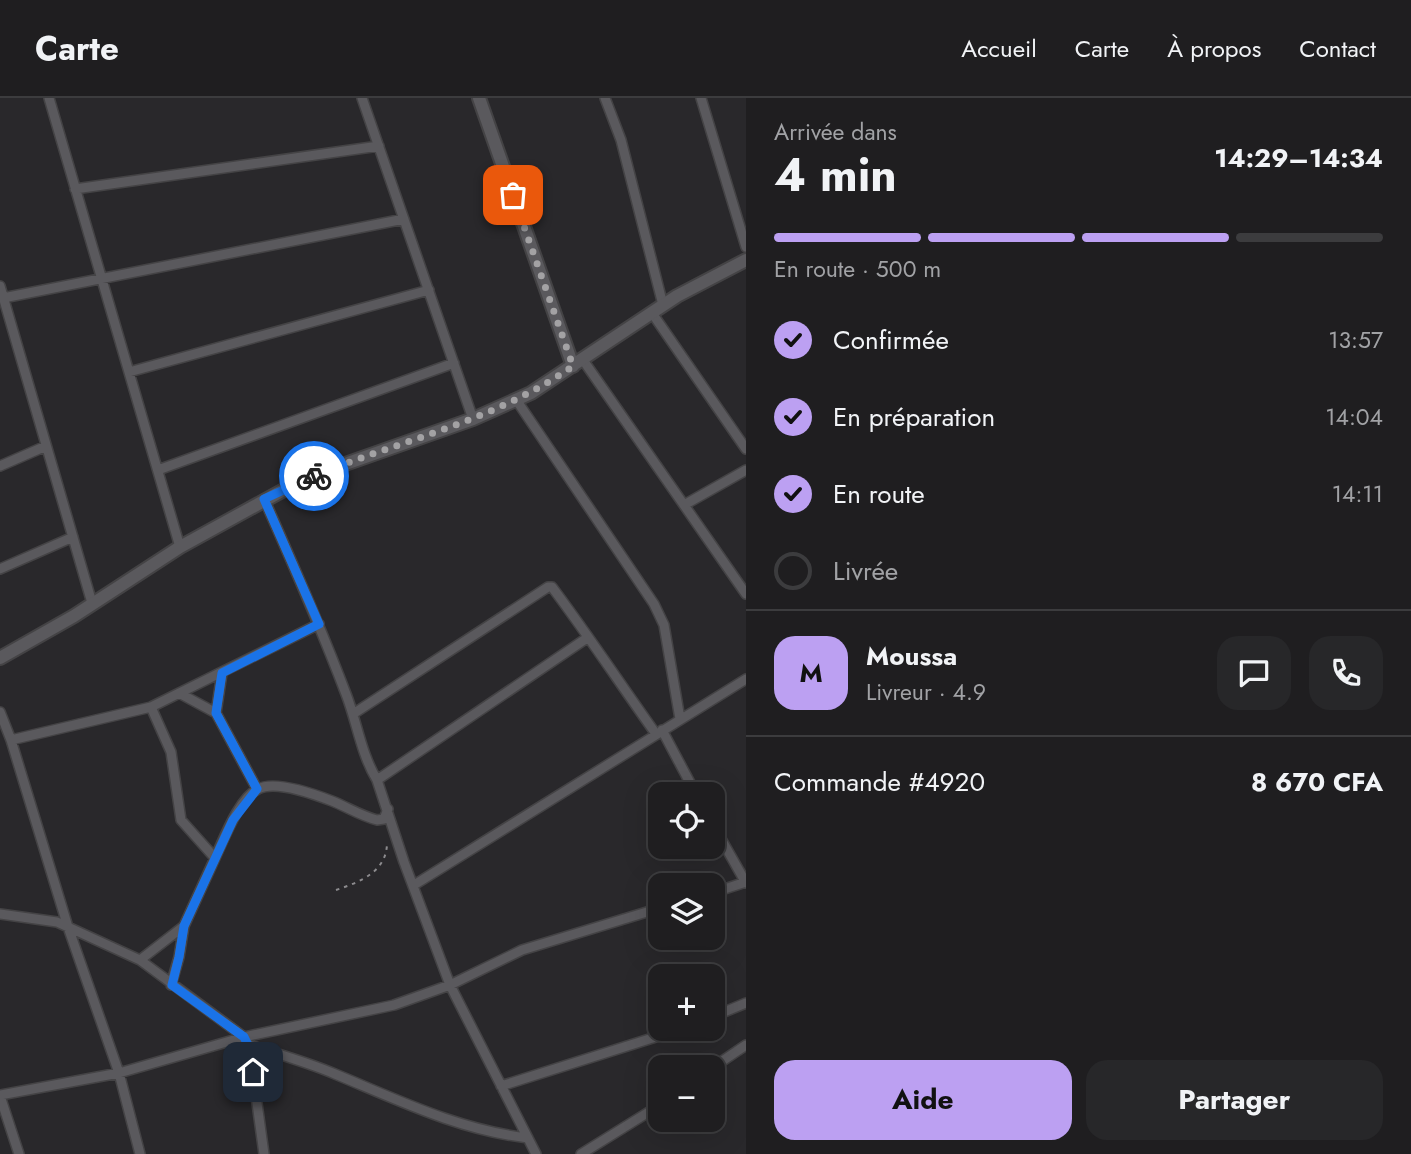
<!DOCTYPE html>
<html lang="fr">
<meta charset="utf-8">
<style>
body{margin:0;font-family:Jost,sans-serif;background:#272729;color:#f1f3f6;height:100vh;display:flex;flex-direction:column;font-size:26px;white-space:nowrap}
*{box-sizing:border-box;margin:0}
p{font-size:23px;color:#a1a2a5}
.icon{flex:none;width:38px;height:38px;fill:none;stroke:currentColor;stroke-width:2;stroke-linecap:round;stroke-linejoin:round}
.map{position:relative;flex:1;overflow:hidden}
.panel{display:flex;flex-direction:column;background:#1f1e20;width:665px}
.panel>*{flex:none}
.tools{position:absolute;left:648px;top:684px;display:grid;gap:14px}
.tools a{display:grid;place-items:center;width:77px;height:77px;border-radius:14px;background:#1f1e20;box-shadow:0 7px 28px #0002,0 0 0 2px #3c3c3e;font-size:35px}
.pin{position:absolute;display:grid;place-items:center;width:60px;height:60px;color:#fff;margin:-30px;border-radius:14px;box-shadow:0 4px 10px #0006}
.courier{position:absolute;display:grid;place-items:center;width:70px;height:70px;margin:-35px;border:5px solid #1a73e8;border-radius:50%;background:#fff;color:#222;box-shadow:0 2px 9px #0007}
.summary em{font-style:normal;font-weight:700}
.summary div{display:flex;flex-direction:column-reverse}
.summary{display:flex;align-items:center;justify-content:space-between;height:119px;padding:0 28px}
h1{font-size:46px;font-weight:700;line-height:52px}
.bar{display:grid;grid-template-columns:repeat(4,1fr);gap:10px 7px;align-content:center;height:84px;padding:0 28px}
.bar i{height:9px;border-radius:5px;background:#3c3c3e}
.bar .on{background:#bca0f2}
.bar p{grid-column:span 4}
.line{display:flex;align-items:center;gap:18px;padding:0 28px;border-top:2px solid #3c3c3e}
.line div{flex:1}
.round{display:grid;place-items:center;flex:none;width:74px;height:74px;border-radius:21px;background:#272729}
ol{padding:0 28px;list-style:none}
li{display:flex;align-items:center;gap:21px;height:77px}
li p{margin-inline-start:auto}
li .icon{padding:7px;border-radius:50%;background:#bca0f2;color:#111;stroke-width:4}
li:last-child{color:#a1a2a5}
li i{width:38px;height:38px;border:4px solid #3c3c3e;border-radius:50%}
.cta{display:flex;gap:14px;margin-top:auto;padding:14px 28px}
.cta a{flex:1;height:80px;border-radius:21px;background:#bca0f2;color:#111;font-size:28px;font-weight:700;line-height:80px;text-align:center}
.cta a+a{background:#272729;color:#f1f3f6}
header{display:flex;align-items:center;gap:42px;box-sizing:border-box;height:98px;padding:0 35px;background:#1f1e20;border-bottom:2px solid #3c3c3e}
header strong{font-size:33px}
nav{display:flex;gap:38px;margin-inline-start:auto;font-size:24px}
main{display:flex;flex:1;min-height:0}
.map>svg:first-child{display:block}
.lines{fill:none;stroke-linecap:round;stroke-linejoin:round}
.street-casing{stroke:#444345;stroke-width:12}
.secondary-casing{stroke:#444345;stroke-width:16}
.path{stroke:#8c8b8e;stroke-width:2;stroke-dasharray:3.5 5;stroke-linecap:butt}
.street{stroke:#5a595d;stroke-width:9}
.secondary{stroke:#5a595d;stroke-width:12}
.done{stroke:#a3a2a4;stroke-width:7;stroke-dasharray:0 12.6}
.route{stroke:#1a73e8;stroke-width:9}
</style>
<header>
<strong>Carte</strong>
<nav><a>Accueil</a><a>Carte</a><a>À propos</a><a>Contact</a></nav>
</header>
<main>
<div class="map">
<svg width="746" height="1056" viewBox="0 0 746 1056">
<rect width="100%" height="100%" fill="#29282b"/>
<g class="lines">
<defs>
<path id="street" d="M 49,0 L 180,449
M 362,0 L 473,321
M 605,0 L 621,42 L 663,207
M 701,0 L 746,149
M 75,91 L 379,48
M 0,188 L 92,505
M 3,200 L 404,121
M 652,215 L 746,351
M 583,262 L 746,496
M 129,274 L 429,192
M 517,303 L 654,506 L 664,527 L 680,621
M 0,368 L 46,348
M 158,372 L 454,265
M 264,401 C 293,466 321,530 346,596 C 357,624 361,656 377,682 L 404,764 L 450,887 L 536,1056
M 684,407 L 746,372
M 0,471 L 73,439
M 179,595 L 216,615 L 257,691
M 151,609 L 171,654 L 181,722 L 215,760 L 184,828 L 179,859 L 171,887
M 0,614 L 11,642 L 68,829 L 119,975 L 140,1056
M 216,615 L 222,575
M 353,616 L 548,489 L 552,489 C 588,537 621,587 656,636
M 662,632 L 696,696
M 11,642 L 151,609 L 319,526
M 377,682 L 587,540
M 712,725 L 746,785
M 215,760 C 224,741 239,700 258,691 C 275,682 314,696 332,703 C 347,709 361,718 377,722 L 384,721 L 388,711
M 414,787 L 746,581
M 712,795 L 746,784
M 0,816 L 57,824 L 140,862 L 244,939 L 249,947 L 264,1056
M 140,862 L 184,828
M 712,919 L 746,905
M 249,947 C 278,956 307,964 335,976 C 398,1002 459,1032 528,1040
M 712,970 L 746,947
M 501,988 L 681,931
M 0,997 L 119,975 L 244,939 L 394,907 L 450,887 L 522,852 L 660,810
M 0,998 L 19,1056
M 581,1056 L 660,1007"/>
<path id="secondary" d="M 479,0 L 573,268
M 0,560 L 74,518 L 180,449 L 291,388 L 331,371 L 473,321 L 531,295 L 677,198 L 746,162"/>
</defs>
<!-- street casing -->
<use href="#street" class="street-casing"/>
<!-- secondary casing -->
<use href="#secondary" class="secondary-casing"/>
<!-- path -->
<path class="path" d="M 336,792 C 360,784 386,774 387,746"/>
<!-- street -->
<use href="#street" class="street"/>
<!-- secondary -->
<use href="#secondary" class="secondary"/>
</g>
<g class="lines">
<!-- done -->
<path class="done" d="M 314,378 C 401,342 495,323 573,268 L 513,97"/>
<!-- route -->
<path class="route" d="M 253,974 L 248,947 L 244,939 L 172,887 L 179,859 L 184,828 L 233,722 L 257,691 L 216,615 L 222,575 L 319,526 L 264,401 L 314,378"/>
</g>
</svg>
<div class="tools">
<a><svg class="icon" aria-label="locate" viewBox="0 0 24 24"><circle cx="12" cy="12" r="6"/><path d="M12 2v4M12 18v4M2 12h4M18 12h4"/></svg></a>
<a><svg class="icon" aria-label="layers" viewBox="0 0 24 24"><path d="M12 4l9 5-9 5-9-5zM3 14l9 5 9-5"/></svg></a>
<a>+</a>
<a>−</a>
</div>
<div class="pin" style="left:513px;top:97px;background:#ea580c"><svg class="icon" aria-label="bag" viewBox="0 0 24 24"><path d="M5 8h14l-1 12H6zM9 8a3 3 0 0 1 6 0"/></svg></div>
<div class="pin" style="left:253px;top:974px;background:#1f2937"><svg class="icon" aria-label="home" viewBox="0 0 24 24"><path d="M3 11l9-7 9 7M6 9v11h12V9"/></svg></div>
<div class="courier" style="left:314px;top:378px"><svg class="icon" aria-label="bike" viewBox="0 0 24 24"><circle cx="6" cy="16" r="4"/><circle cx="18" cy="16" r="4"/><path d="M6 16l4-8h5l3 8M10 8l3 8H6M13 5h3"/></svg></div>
</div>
<section class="panel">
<div class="summary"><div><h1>4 min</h1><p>Arrivée dans</p></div><em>14:29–14:34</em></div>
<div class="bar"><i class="on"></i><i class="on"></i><i class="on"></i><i></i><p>En route · 500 m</p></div>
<ol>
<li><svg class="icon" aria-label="check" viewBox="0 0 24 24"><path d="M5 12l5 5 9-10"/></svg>Confirmée<p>13:57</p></li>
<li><svg class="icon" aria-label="check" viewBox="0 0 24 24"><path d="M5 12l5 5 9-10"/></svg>En préparation<p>14:04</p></li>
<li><svg class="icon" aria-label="check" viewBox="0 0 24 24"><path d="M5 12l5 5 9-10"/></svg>En route<p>14:11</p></li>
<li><i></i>Livrée</li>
</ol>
<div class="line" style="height:126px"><b class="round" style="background:#bca0f2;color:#111">M</b><div><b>Moussa</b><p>Livreur · 4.9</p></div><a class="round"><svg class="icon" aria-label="chat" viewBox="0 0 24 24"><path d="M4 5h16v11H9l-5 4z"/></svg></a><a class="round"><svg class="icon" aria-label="phone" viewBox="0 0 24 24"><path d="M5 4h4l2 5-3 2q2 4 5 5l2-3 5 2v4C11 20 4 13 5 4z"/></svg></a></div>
<div class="line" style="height:91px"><div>Commande #4920</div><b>8 670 CFA</b></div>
<div class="cta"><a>Aide</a><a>Partager</a></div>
</section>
</main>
